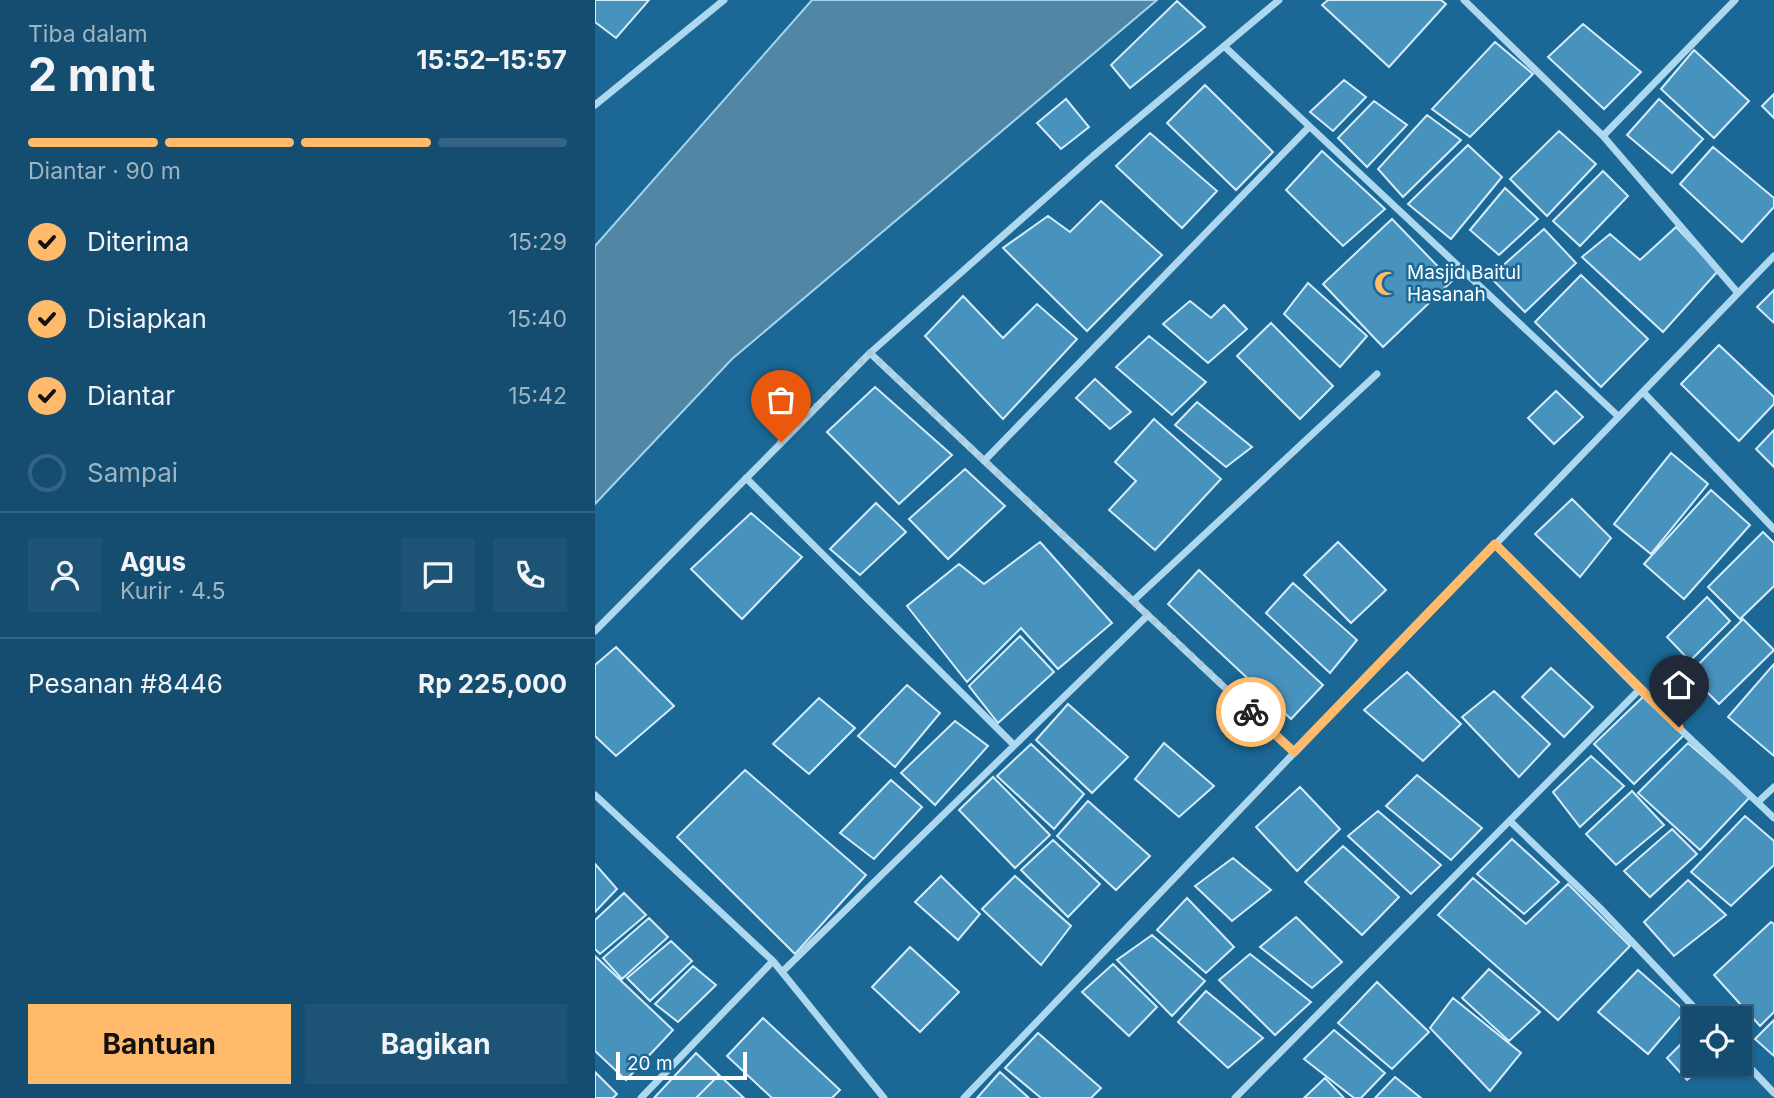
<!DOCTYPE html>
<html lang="id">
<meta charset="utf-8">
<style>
body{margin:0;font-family:Inter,sans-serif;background:#1d5475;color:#f1f3f6;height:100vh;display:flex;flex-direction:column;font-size:26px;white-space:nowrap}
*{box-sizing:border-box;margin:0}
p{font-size:23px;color:#9db4c3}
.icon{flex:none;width:38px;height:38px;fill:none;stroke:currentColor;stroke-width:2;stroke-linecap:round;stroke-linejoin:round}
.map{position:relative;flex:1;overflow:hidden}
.drawer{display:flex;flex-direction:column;background:#144d70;width:595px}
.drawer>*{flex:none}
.controls{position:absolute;left:1087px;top:1006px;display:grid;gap:14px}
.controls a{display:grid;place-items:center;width:70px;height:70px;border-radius:0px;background:#144d70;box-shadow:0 2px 5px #0004,0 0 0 2px #336483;font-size:35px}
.scale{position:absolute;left:21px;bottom:18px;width:131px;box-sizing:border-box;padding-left:7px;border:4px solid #fff;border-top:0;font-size:19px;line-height:24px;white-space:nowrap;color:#fff;-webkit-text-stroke:5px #1b6795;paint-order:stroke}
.pin{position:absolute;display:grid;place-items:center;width:60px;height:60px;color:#fff;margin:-72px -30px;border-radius:50% 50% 50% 0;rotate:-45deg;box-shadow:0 0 7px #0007}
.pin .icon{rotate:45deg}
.courier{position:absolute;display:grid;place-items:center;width:70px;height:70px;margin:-35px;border:5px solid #ffba6c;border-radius:50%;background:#fff;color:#222;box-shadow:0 2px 9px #0007}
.headline em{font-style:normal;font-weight:700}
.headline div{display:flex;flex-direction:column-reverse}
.headline{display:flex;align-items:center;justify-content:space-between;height:119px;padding:0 28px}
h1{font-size:46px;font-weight:700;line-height:52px}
.bar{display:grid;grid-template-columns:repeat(4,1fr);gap:10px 7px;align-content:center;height:84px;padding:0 28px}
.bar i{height:9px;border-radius:5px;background:#336483}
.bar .selected{background:#ffba6c}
.bar p{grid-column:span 4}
.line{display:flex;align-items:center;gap:18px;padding:0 28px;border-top:2px solid #336483}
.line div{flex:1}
.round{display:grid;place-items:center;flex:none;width:74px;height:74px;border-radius:0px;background:#1d5475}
ol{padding:0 28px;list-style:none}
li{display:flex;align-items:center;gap:21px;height:77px}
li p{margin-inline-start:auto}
li .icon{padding:7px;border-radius:50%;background:#ffba6c;color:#111;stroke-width:4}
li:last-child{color:#9db4c3}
li i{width:38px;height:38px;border:4px solid #336483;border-radius:50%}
.cta{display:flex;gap:14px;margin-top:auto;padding:14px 28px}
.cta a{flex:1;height:80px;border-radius:0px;background:#ffba6c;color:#111;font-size:28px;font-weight:700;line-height:80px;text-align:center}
.cta a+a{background:#1d5475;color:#f1f3f6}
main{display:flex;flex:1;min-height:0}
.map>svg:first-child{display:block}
.water{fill:#5286a5;stroke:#a1d5f1;stroke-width:2}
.building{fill:#4892be;stroke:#d4edfb;stroke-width:2}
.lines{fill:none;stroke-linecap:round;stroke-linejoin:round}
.minor{stroke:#aed8ef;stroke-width:7}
.done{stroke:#afcada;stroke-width:7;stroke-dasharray:0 12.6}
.route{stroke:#ffba6c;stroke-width:9}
.labels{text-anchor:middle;stroke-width:5;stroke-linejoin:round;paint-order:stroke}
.poi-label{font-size:19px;fill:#fff;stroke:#1b6795;text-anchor:start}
</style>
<main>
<section class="drawer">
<div class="headline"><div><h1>2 mnt</h1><p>Tiba dalam</p></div><em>15:52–15:57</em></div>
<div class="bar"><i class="selected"></i><i class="selected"></i><i class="selected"></i><i></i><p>Diantar · 90 m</p></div>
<ol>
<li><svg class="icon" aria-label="check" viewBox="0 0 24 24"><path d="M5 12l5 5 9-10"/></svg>Diterima<p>15:29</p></li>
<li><svg class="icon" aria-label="check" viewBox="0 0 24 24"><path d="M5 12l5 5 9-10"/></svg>Disiapkan<p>15:40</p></li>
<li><svg class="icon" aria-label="check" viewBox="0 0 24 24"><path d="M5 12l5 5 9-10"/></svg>Diantar<p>15:42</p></li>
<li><i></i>Sampai</li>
</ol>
<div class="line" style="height:126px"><a class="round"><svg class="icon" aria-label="person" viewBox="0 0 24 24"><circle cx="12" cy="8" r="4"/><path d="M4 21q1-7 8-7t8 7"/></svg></a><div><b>Agus</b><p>Kurir · 4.5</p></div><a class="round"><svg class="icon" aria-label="chat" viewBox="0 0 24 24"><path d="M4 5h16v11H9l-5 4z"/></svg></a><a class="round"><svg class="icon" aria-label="phone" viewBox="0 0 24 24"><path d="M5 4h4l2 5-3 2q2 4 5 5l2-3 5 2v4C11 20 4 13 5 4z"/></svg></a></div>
<div class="line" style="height:91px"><div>Pesanan #8446</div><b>Rp 225,000</b></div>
<div class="cta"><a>Bantuan</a><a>Bagikan</a></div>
</section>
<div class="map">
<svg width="1179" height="1098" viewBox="0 0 1179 1098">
<rect width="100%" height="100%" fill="#1b6795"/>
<!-- water -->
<path class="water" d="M 217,0 L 562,0 L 137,359 L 0,504 L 0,246 Z"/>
<!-- building -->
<path class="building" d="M 0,0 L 54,0 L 21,38 L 0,22 Z
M 733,0 L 846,0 L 851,4 L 794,67 L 727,5 Z
M 582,1 L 610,27 L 535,88 L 516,65 Z
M 988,24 L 1046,72 L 1009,109 L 953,57 Z
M 900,42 L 938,74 L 875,137 L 837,109 Z
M 1099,50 L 1154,101 L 1119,138 L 1066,89 Z
M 749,80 L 771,97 L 738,131 L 715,112 Z
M 610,85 L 678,152 L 641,190 L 572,123 Z
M 1179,94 L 1179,118 L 1167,106 Z
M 471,99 L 494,127 L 466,149 L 442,123 Z
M 1064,99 L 1108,139 L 1077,173 L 1032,135 Z
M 779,101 L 812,125 L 772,167 L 743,138 Z
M 832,115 L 866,140 L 808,197 L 783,169 Z
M 964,131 L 1001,164 L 952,216 L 915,179 Z
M 555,133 L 622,191 L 587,228 L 521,166 Z
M 873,145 L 907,177 L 856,239 L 813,204 Z
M 1118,147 L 1179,198 L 1179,207 L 1147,242 L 1085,184 Z
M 727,151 L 790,209 L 748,246 L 691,190 Z
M 1008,171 L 1033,196 L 985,246 L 958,221 Z
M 910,188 L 943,219 L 904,255 L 875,230 Z
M 506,201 L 567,255 L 492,331 L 408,248 L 453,216 L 475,232 Z
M 797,219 L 857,281 L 788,347 L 728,284 Z
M 1081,227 L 1123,271 L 1068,332 L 987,257 L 1015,234 L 1045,260 Z
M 949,229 L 981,263 L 930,312 L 895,277 Z
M 986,275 L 1053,339 L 1006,387 L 940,322 Z
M 713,283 L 772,336 L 745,367 L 689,314 Z
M 1179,290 L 1179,323 L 1162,307 Z
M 368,296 L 408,338 L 442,304 L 482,339 L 408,419 L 330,336 Z
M 595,301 L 616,318 L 629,305 L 652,329 L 613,363 L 568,324 Z
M 676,323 L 738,386 L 705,419 L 642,356 Z
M 554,336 L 611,382 L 577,415 L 521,367 Z
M 1124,345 L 1179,397 L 1179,404 L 1144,441 L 1086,384 Z
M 500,379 L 536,412 L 515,429 L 481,398 Z
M 280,387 L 357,455 L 304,504 L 232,432 Z
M 961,391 L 988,417 L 959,444 L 933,418 Z
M 602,402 L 657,447 L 631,467 L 580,425 Z
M 559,419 L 626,479 L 560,550 L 514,510 L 541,481 L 520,462 Z
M 1179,430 L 1179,467 L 1161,449 Z
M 1076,453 L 1113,484 L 1056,554 L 1019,524 Z
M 370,469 L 410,506 L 353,559 L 314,519 Z
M 1116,490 L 1155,525 L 1089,599 L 1049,564 Z
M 977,499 L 1016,538 L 985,577 L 940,534 Z
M 281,503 L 311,532 L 265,575 L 235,549 Z
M 156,513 L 207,557 L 147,619 L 96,569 Z
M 1168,532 L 1179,543 L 1179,586 L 1145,619 L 1113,587 Z
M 445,542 L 517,623 L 463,669 L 426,628 L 372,682 L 312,606 L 364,564 L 389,584 Z
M 743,542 L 791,590 L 756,623 L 709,575 Z
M 604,570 L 728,685 L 696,719 L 573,604 Z
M 698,583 L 762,640 L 735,673 L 671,613 Z
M 1112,597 L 1135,621 L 1095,661 L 1072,637 Z
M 1148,619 L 1179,650 L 1124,704 L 1094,674 Z
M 425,636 L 459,672 L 403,723 L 374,686 Z
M 21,647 L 79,706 L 21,756 L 0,736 L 0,665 Z
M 1179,664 L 1179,756 L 1133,717 Z
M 956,668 L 998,707 L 969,737 L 927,697 Z
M 812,672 L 866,724 L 828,761 L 769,710 Z
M 312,685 L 345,713 L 300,767 L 263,736 Z
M 899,691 L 955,744 L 924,777 L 867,717 Z
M 1049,696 L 1089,735 L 1039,784 L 999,744 Z
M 224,698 L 260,728 L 214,774 L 178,744 Z
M 473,704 L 533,757 L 497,793 L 441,740 Z
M 360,721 L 393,746 L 340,805 L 306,773 Z
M 569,743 L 619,786 L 584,817 L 540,779 Z
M 1093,743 L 1155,797 L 1105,850 L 1043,793 Z
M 436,744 L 489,794 L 459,829 L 402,776 Z
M 996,756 L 1029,786 L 985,827 L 958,792 Z
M 150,770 L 271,875 L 200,954 L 82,837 Z
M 822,775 L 887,828 L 856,860 L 791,806 Z
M 398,777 L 455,835 L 420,868 L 364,810 Z
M 296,780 L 327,807 L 279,859 L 245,833 Z
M 705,787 L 745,829 L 702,871 L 661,827 Z
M 1037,791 L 1069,825 L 1021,865 L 991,834 Z
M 493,801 L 555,856 L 521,890 L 462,836 Z
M 783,811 L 846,865 L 816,894 L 753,836 Z
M 1150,816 L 1179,841 L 1179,865 L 1136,906 L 1096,872 Z
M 1077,829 L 1102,854 L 1055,897 L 1029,871 Z
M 917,839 L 964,882 L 929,914 L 882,874 Z
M 458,840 L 505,884 L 473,917 L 426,870 Z
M 748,846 L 804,897 L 767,935 L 710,882 Z
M 638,858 L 676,890 L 637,921 L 600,886 Z
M 0,864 L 22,889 L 0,912 Z
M 346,876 L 385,914 L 363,940 L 320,902 Z
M 420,876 L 476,926 L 446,965 L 387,909 Z
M 878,878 L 931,924 L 973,884 L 1035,946 L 963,1020 L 843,915 Z
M 1093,880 L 1131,915 L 1079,956 L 1049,922 Z
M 29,893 L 51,915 L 5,954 L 0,949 L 0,920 Z
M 592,898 L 639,947 L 611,973 L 562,930 Z
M 701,917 L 747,962 L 717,988 L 665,947 Z
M 54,918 L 73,937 L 27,979 L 8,958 Z
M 1176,922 L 1179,924 L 1179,1012 L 1165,1026 L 1119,975 Z
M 557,935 L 610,981 L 577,1016 L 522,960 Z
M 76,941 L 97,961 L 55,1001 L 32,978 Z
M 315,947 L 364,992 L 325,1032 L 277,987 Z
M 655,954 L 716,1002 L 680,1035 L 624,980 Z
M 0,956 L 78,1030 L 31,1080 L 0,1051 Z
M 518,964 L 562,1007 L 534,1036 L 487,992 Z
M 98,966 L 121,985 L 83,1022 L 60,1004 Z
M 894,969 L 945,1012 L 914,1041 L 867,998 Z
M 1043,970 L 1090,1011 L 1053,1054 L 1003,1012 Z
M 782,982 L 834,1032 L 797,1069 L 743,1023 Z
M 611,991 L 668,1038 L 633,1068 L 583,1022 Z
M 858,998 L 926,1053 L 895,1091 L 835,1028 Z
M 168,1018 L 245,1090 L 237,1098 L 177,1098 L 132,1056 Z
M 1179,1020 L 1179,1056 L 1160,1039 Z
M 739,1030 L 790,1073 L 766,1098 L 759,1098 L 709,1059 Z
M 1099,1031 L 1099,1064 L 1112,1064 L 1092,1080 L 1072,1058 Z
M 443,1033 L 506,1088 L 496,1098 L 446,1098 L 410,1068 Z
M 101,1053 L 124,1075 L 101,1098 L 59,1098 Z
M 0,1072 L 22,1094 L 18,1098 L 0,1098 Z
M 405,1072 L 434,1098 L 382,1098 Z
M 124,1075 L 149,1098 L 101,1098 Z
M 800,1077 L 826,1098 L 780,1098 Z
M 730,1078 L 749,1098 L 709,1098 Z"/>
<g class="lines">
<!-- minor -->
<path class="minor" d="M 869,0 L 1008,136 L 1143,293
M 629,46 L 1023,416
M 0,105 L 129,0
M 1008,136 L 1140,0
M 275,353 L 699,753 L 1179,256
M 1048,392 L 1179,529
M 389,461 L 713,128
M 151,478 L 419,745
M 900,544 L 1044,690 L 1179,818
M 538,601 L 782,374
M 0,631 L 275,353 L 498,156 L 684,0
M 0,795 L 178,961 L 289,1098
M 1163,802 L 1179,787
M 916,822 L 1005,908 L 1109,1018
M 187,972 L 553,615
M 1144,1056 L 1179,1093
M 46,1098 L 178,961
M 369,1098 L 699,753
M 640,1098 L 1044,690"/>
</g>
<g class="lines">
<!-- done -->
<path class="done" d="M 186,442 L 275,353 L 656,712"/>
<!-- route -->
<path class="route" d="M 656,712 L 699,752 L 900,544 L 1084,727"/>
</g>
<!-- icons -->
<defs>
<symbol id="mosque-bare" viewBox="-9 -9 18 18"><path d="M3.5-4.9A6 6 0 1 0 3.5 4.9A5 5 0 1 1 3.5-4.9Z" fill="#ffba6c" stroke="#1b6795" stroke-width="2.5" paint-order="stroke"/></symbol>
</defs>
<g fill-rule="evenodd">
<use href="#mosque-bare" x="774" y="266" width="35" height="35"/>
</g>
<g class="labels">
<!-- poi labels -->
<g class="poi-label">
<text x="812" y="279">Masjid Baitul<tspan x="812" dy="22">Hasanah</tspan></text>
</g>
</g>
</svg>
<div class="controls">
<a><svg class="icon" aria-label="locate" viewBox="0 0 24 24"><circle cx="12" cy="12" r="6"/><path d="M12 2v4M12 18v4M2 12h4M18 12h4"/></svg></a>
</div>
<div class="scale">20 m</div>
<div class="pin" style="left:186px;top:442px;background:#ea580c"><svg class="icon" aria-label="bag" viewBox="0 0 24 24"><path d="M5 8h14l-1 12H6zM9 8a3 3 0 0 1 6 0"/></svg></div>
<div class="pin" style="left:1084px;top:727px;background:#1f2937"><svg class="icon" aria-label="home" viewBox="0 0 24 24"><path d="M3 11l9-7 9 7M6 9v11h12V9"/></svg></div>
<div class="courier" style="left:656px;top:712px"><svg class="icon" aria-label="bike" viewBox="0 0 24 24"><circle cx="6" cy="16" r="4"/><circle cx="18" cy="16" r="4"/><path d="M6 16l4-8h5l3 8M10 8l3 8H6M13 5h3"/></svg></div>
</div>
</main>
